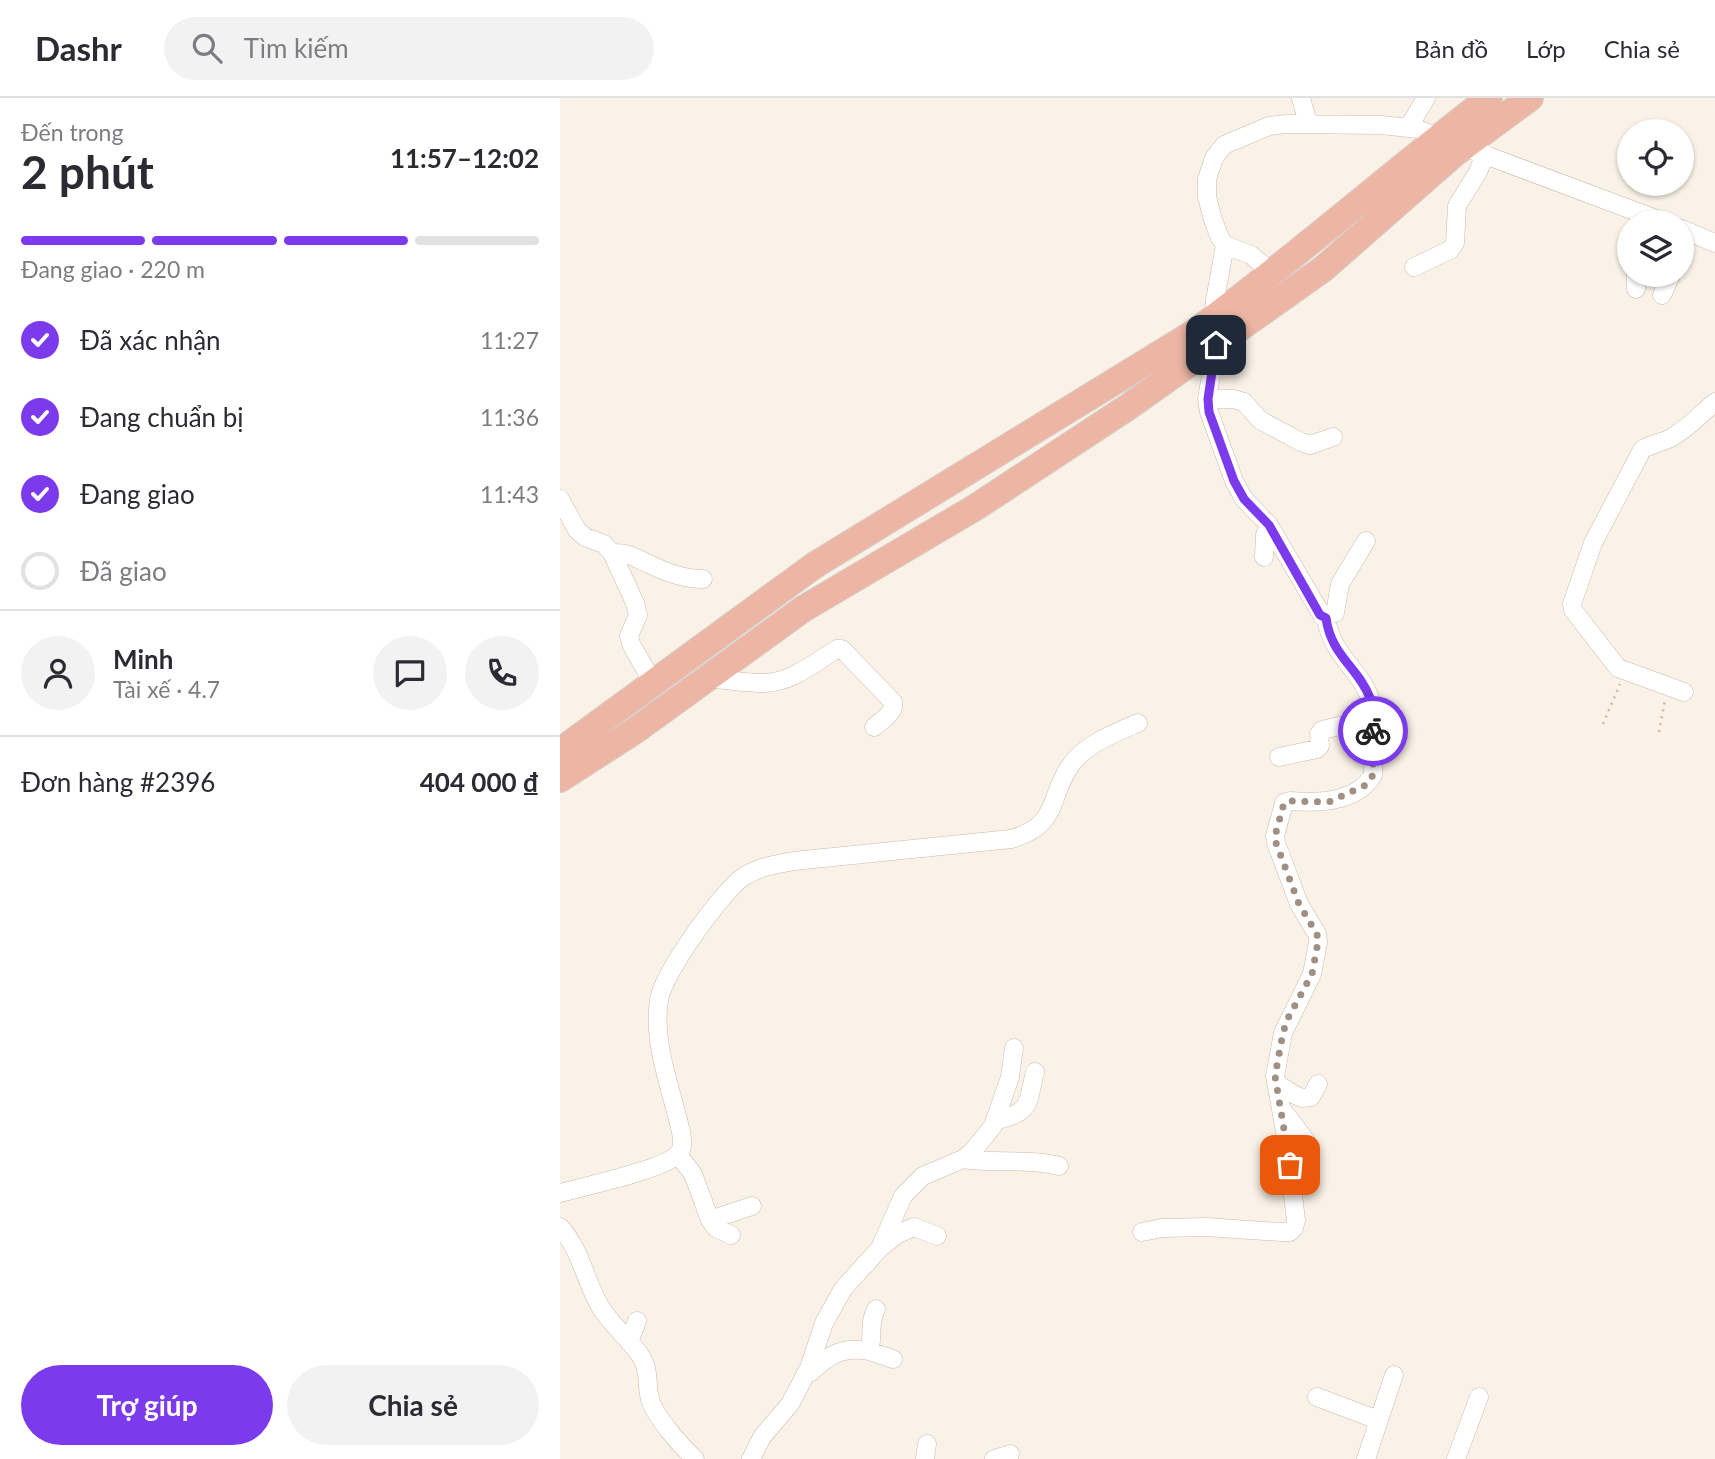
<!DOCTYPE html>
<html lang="vi">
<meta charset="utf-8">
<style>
body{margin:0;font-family:Lato,sans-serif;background:#f2f2f3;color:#2b2b33;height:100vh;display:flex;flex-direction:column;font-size:26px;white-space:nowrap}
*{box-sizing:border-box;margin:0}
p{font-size:23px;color:#7c7c81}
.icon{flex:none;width:38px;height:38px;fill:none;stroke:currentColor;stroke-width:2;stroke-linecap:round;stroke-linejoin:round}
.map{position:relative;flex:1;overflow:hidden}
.panel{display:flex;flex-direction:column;background:#fff;width:560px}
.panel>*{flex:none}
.buttons{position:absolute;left:1057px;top:21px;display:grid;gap:14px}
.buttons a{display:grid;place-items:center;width:77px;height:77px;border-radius:50%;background:#fff;box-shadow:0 2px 5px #0004;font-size:35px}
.pin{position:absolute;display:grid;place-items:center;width:60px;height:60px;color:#fff;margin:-30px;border-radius:14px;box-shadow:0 4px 10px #0006}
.courier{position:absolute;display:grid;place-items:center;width:70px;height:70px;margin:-35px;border:5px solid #7c3aed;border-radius:50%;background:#fff;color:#222;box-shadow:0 2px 9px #0007}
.summary em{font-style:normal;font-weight:700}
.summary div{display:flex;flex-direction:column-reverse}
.summary{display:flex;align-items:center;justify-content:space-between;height:119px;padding:0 21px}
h1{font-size:46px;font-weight:700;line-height:52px}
.bar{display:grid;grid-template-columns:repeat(4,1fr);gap:10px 7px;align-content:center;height:84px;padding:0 21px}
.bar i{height:9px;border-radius:5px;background:#e1e1e2}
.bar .on{background:#7c3aed}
.bar p{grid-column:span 4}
.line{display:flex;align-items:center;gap:18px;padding:0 21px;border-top:2px solid #e1e1e2}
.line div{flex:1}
.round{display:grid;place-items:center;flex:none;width:74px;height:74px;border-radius:37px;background:#f2f2f3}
ol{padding:0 21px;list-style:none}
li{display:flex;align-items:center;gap:21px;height:77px}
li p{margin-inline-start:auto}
li .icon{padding:7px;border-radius:50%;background:#7c3aed;color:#fff;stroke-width:4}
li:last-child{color:#7c7c81}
li i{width:38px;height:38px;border:4px solid #e1e1e2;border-radius:50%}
.primary-button{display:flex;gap:14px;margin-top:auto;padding:14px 21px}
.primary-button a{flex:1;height:80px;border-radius:42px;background:#7c3aed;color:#fff;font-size:28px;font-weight:700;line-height:80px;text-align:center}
.primary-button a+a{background:#f2f2f3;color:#2b2b33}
header{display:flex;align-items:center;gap:42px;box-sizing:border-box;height:98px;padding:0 35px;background:#fff;border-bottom:2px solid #e1e1e2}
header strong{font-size:33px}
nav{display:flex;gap:38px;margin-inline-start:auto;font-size:24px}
.search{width:490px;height:63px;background:#f2f2f3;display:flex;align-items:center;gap:18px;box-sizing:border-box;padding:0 24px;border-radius:38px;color:#7c7c81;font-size:26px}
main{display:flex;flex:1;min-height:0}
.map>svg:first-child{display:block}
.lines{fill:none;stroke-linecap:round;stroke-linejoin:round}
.minor-casing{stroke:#cab9ae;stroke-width:19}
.highway-casing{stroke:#d7d1cd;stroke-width:28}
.path{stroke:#d1b4a4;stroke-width:2.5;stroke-dasharray:2 5;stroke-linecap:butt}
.minor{stroke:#fff;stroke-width:18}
.highway{stroke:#edb5a4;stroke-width:26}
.done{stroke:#a08f83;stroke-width:7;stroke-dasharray:0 12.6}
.route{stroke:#7c3aed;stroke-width:9}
</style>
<header>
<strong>Dashr</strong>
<div class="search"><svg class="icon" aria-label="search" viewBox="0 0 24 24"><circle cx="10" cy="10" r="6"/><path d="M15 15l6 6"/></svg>Tìm kiếm</div>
<nav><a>Bản đồ</a><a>Lớp</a><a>Chia sẻ</a></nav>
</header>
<main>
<section class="panel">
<div class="summary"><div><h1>2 phút</h1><p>Đến trong</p></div><em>11:57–12:02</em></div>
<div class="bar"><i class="on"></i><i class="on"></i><i class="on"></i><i></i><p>Đang giao · 220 m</p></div>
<ol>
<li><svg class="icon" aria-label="check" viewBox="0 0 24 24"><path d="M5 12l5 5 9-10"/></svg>Đã xác nhận<p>11:27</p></li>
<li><svg class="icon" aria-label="check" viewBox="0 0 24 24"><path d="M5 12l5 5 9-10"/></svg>Đang chuẩn bị<p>11:36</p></li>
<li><svg class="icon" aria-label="check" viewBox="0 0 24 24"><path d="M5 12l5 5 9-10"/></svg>Đang giao<p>11:43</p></li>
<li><i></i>Đã giao</li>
</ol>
<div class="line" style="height:126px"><a class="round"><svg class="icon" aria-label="person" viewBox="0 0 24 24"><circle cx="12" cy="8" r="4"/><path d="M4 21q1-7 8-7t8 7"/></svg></a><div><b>Minh</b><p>Tài xế · 4.7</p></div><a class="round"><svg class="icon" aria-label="chat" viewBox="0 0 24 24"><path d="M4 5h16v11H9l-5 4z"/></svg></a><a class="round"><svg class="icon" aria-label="phone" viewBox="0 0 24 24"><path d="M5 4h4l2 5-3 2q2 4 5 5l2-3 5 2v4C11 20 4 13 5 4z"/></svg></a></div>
<div class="line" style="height:91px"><div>Đơn hàng #2396</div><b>404 000 ₫</b></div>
<div class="primary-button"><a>Trợ giúp</a><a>Chia sẻ</a></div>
</section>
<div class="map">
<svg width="1155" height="1361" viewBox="0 0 1155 1361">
<rect width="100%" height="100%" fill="#faf2e6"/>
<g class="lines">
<defs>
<path id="minor" d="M 741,0 L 748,26
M 848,30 L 866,0
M 904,49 L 1104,124
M 1122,131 L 1155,145
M 665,147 L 691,157 L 711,174
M 854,169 L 890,152 L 895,145 L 897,108 L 918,74 L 925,56
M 1076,191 L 1076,177
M 1102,197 L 1111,177
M 654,219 L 655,202 L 665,147 L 660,140 L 653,122 L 647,99 L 647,81 L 654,60 L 664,47 L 709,28 L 726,26 L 822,27 L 858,31 L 878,39
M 656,247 L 647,301 L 649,314 L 674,383 L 684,401 L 709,427 L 763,519 L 775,515 L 780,486 L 806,443
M 647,301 L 673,301 L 684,304 L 700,322 L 741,344 L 750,347 L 773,339
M 0,401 L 17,432 L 25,439 L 44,446 L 52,455 L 75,505 L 78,517 L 69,538 L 71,546 L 93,585
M 52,455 C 67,454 76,460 89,466 C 105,474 125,481 143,481
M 704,459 L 705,437 L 709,427
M 148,580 C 166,582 185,585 203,585 C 231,585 254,565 277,551 L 282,551 L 333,604 C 335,615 322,622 314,629
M 1124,594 L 1058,570 L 1013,512 L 1012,506 L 1033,445 L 1082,352 C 1091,345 1104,345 1114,338 C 1129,329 1142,315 1155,304
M 719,659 L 757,651 L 760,648 L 759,636 L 762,632 L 805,622 L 812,610
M 716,985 L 735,997 L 742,1000 L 751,999 L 758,986
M 724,1014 L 746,1043
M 437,1022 C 472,1014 467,1006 475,974
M 118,1057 L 133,1076 L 150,1122 L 156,1130 L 171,1137
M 403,1061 C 436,1066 467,1060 499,1068
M 0,1095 C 22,1089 107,1071 119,1055 C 124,1049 122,1041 121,1034 C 112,993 92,945 99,902 C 103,875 161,795 183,779 C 198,769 217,766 234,763 L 451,741 C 500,727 488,700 510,668 C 525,646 555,635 578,625
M 150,1122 L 192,1108
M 0,1129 C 22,1153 25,1184 41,1210 C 52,1228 71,1242 82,1260 C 90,1274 86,1287 90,1301 C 95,1319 122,1349 135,1361
M 582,1134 L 602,1130 L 646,1129 L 721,1134 L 730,1134 L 734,1130 L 736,1122 L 726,1039 L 715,978 L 723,935 L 752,876 L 758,844 L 757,836 L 739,806 L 716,745 L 715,738 L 724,705 L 730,703 C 758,705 796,705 813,677 C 813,658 817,617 810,600 C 799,570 772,558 766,520
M 320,1150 L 338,1136 L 354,1129 L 377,1138
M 69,1244 L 77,1223
M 309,1253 L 333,1261
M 250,1275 C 268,1257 283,1248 309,1253 C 314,1237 308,1227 316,1211
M 757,1299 L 818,1322
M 191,1361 L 202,1339 L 230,1306 L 249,1270 L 264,1225 L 283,1191 L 320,1150 L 343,1098 L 363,1078 L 403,1061 L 412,1054 L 433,1028 L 450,979 L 454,950
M 365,1361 L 367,1346
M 434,1361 L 450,1356
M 806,1361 L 834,1277
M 896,1361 L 919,1299"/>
<path id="highway" d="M 0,653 L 255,467 L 632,236 C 734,161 829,77 929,0
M 0,681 L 76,632 L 243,511 L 416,409 L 568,309 L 763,171 L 894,56 L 970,0"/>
</defs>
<!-- minor casing -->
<use href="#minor" class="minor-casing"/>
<!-- highway casing -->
<use href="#highway" class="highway-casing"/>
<!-- path -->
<path class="path" d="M 1043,626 L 1060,586
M 1099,634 L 1105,602"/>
<!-- minor -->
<use href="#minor" class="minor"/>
<!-- highway -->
<use href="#highway" class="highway"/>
</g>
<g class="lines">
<!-- done -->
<path class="done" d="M 730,1067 L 715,978 L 723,935 L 727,922 L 752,876 L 758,844 L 757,836 L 739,806 L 716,745 L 715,738 L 724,705 L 730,703 L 769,704 L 806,687 L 813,677 L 813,633"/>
<!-- route -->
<path class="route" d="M 656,247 L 648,301 L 649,314 L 674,383 L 684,401 L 709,427 L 760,517 L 766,520 C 771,558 799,570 810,600 C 814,610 813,623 813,633"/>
</g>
</svg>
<div class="buttons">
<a><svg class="icon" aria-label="locate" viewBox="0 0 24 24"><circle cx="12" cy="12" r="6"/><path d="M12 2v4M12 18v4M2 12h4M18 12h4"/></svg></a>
<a><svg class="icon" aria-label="layers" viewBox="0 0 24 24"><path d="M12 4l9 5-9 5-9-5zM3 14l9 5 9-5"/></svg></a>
</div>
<div class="pin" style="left:730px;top:1067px;background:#ea580c"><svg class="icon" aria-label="bag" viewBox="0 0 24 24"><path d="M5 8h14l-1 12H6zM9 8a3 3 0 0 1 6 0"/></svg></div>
<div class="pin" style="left:656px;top:247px;background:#1f2937"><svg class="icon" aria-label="home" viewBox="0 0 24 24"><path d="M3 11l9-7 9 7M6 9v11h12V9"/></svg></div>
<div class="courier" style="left:813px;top:633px"><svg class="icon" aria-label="bike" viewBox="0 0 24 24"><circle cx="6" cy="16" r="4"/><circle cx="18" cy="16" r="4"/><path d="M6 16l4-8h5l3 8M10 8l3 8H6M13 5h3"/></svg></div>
</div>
</main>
